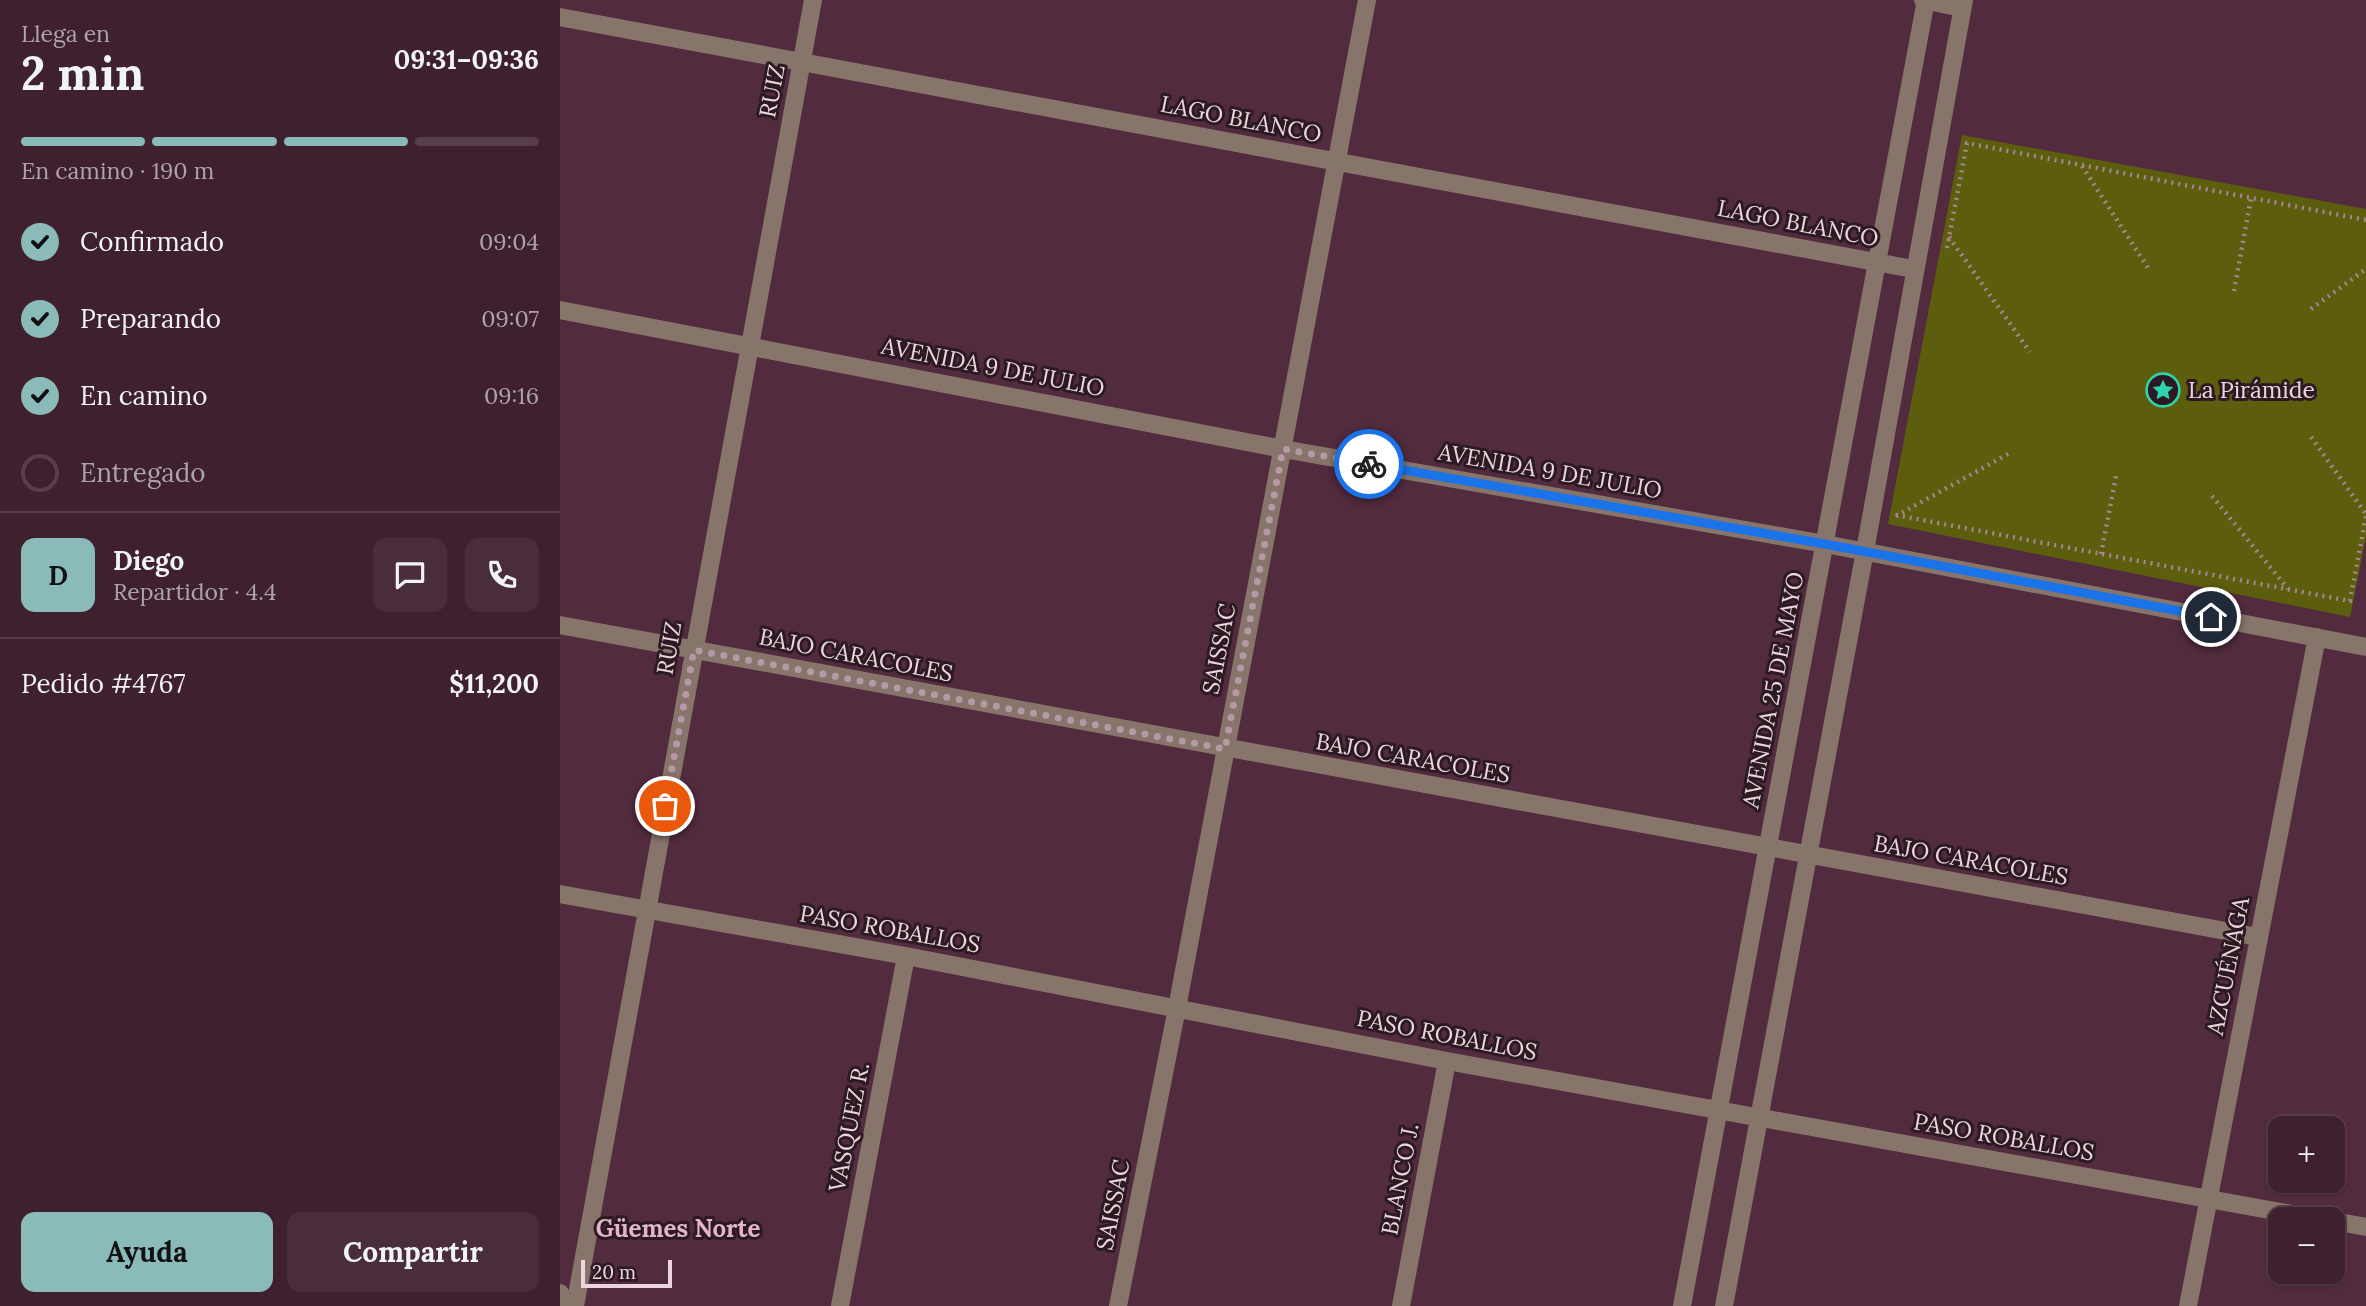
<!DOCTYPE html>
<html lang="es">
<meta charset="utf-8">
<style>
body{margin:0;font-family:Lora,serif;background:#492d3a;color:#f1f3f6;height:100vh;display:flex;flex-direction:column;font-size:26px;white-space:nowrap}
*{box-sizing:border-box;margin:0}
p{font-size:23px;color:#ada3aa}
.icon{flex:none;width:38px;height:38px;fill:none;stroke:currentColor;stroke-width:2;stroke-linecap:round;stroke-linejoin:round}
.map{position:relative;flex:1;overflow:hidden}
.sheet{display:flex;flex-direction:column;background:#3e202e;width:560px}
.sheet>*{flex:none}
.fabs{position:absolute;left:1708px;top:1116px;display:grid;gap:14px}
.fabs a{display:grid;place-items:center;width:77px;height:77px;border-radius:14px;background:#3e202e;box-shadow:0 2px 5px #0004,0 0 0 2px #573e4a;font-size:35px}
.scale{position:absolute;left:21px;bottom:18px;width:91px;box-sizing:border-box;padding-left:7px;border:4px solid #edd4de;border-top:0;font-size:19px;line-height:24px;white-space:nowrap;color:#edd4de;-webkit-text-stroke:5px #2c1a23;paint-order:stroke}
.pin{position:absolute;display:grid;place-items:center;width:60px;height:60px;color:#fff;margin:-30px;border:4px solid #fff;border-radius:50%;box-shadow:0 2px 7px #0007}
.courier{position:absolute;display:grid;place-items:center;width:70px;height:70px;margin:-35px;border:5px solid #1a73e8;border-radius:50%;background:#fff;color:#222;box-shadow:0 2px 9px #0007}
.head em{font-style:normal;font-weight:800}
.head div{display:flex;flex-direction:column-reverse}
.head{display:flex;align-items:center;justify-content:space-between;height:119px;padding:0 21px}
h1{font-size:46px;font-weight:800;line-height:52px}
.bar{display:grid;grid-template-columns:repeat(4,1fr);gap:10px 7px;align-content:center;height:84px;padding:0 21px}
.bar i{height:9px;border-radius:5px;background:#573e4a}
.bar .active{background:#8bbbb9}
.bar p{grid-column:span 4}
.line{display:flex;align-items:center;gap:18px;padding:0 21px;border-top:2px solid #573e4a}
.line div{flex:1}
.round{display:grid;place-items:center;flex:none;width:74px;height:74px;border-radius:14px;background:#492d3a}
ol{padding:0 21px;list-style:none}
li{display:flex;align-items:center;gap:21px;height:77px}
li p{margin-inline-start:auto}
li .icon{padding:7px;border-radius:50%;background:#8bbbb9;color:#111;stroke-width:4}
li:last-child{color:#ada3aa}
li i{width:38px;height:38px;border:4px solid #573e4a;border-radius:50%}
.cta{display:flex;gap:14px;margin-top:auto;padding:14px 21px}
.cta a{flex:1;height:80px;border-radius:14px;background:#8bbbb9;color:#111;font-size:28px;font-weight:800;line-height:80px;text-align:center}
.cta a+a{background:#492d3a;color:#f1f3f6}
main{display:flex;flex:1;min-height:0}
.map>svg:first-child{display:block}
.green{fill:#5d5e0d}
.lines{fill:none;stroke-linecap:round;stroke-linejoin:round}
.path{stroke:#a68694;stroke-width:4.5;stroke-dasharray:2 5;stroke-linecap:butt}
.minor{stroke:#87746a;stroke-width:18}
.done{stroke:#b799a6;stroke-width:7;stroke-dasharray:0 12.6}
.route{stroke:#1a73e8;stroke-width:9}
.labels{text-anchor:middle;stroke-width:6;stroke-linejoin:round;paint-order:stroke}
.street-label{font-size:23px;fill:#edd4de;stroke:#2c1a23}
.poi-label{font-size:23px;fill:#edd4de;stroke:#2c1a23;text-anchor:start}
.neighbourhood-label{font-size:24px;font-weight:bold;fill:#e6b4ca;stroke:#2c1a23}
</style>
<main>
<section class="sheet">
<div class="head"><div><h1>2 min</h1><p>Llega en</p></div><em>09:31–09:36</em></div>
<div class="bar"><i class="active"></i><i class="active"></i><i class="active"></i><i></i><p>En camino · 190 m</p></div>
<ol>
<li><svg class="icon" aria-label="check" viewBox="0 0 24 24"><path d="M5 12l5 5 9-10"/></svg>Confirmado<p>09:04</p></li>
<li><svg class="icon" aria-label="check" viewBox="0 0 24 24"><path d="M5 12l5 5 9-10"/></svg>Preparando<p>09:07</p></li>
<li><svg class="icon" aria-label="check" viewBox="0 0 24 24"><path d="M5 12l5 5 9-10"/></svg>En camino<p>09:16</p></li>
<li><i></i>Entregado</li>
</ol>
<div class="line" style="height:126px"><b class="round" style="background:#8bbbb9;color:#111">D</b><div><b>Diego</b><p>Repartidor · 4.4</p></div><a class="round"><svg class="icon" aria-label="chat" viewBox="0 0 24 24"><path d="M4 5h16v11H9l-5 4z"/></svg></a><a class="round"><svg class="icon" aria-label="phone" viewBox="0 0 24 24"><path d="M5 4h4l2 5-3 2q2 4 5 5l2-3 5 2v4C11 20 4 13 5 4z"/></svg></a></div>
<div class="line" style="height:91px"><div>Pedido #4767</div><b>$11,200</b></div>
<div class="cta"><a>Ayuda</a><a>Compartir</a></div>
</section>
<div class="map">
<svg width="1806" height="1306" viewBox="0 0 1806 1306">
<rect width="100%" height="100%" fill="#522b3e"/>
<!-- green -->
<path class="green" d="M 1402,135 L 1806,209 L 1806,536 L 1790,617 L 1328,524 Z"/>
<g class="lines">
<!-- path -->
<path class="path" d="M 1522,166 L 1590,271
M 1389,237 L 1470,352
M 1387,248 L 1407,143 L 1806,220
M 1674,291 L 1691,198
M 1751,309 L 1806,269
M 1751,437 L 1806,514
M 1652,496 L 1728,589
M 1336,515 L 1790,601 L 1806,516
M 1336,516 L 1450,453
M 1541,554 L 1556,476"/>
<!-- minor -->
<path class="minor" d="M 1363,0 L 1402,8
M 0,17 L 1353,269
M 0,310 L 723,449 L 1265,544 L 1806,647
M 0,625 L 1698,937
M 0,894 L 346,956 L 887,1061 L 1765,1220
M 1773,1221 L 1806,1227
M 0,1293 L 6,1306
M 15,1306 L 253,0
M 280,1306 L 346,956
M 558,1306 L 617,1008 L 807,0
M 841,1306 L 887,1061
M 1122,1306 L 1366,0
M 1164,1306 L 1305,551 L 1404,0
M 1628,1306 L 1757,637"/>
</g>
<g class="lines">
<!-- done -->
<path class="done" d="M 105,806 L 134,650 L 665,749 L 723,449 L 809,464"/>
<!-- route -->
<path class="route" d="M 809,464 L 1265,544 L 1651,617"/>
</g>
<!-- icons -->
<defs>
<symbol id="sight-ring" viewBox="-11 -11 22 22"><circle r="9.5" fill="#2c1a23" stroke="#2dd4ab" stroke-width="1.5"/><path d="M0-6L1.8-2.2L6-1.7L2.9 1.2L3.7 5.4L0 3.3L-3.7 5.4L-2.9 1.2L-6-1.7L-1.8-2.2Z" fill="#2dd4ab"/></symbol>
</defs>
<g fill-rule="evenodd">
<use href="#sight-ring" x="1584" y="371" width="38" height="38"/>
</g>
<g class="labels">
<!-- street labels -->
<g class="street-label">
<text transform="translate(212 91) rotate(-79)" y="8">RUIZ</text>
<text transform="translate(681 119) rotate(11)" y="8">LAGO BLANCO</text>
<text transform="translate(1238 223) rotate(11)" y="8">LAGO BLANCO</text>
<text transform="translate(433 367) rotate(11)" y="8">AVENIDA 9 DE JULIO</text>
<text transform="translate(990 471) rotate(10)" y="8">AVENIDA 9 DE JULIO</text>
<text transform="translate(109 648) rotate(-80)" y="8">RUIZ</text>
<text transform="translate(659 649) rotate(-79)" y="8">SAISSAC</text>
<text transform="translate(296 655) rotate(11)" y="8">BAJO CARACOLES</text>
<text transform="translate(1213 690) rotate(-79)" y="8">AVENIDA 25 DE MAYO</text>
<text transform="translate(853 758) rotate(10)" y="8">BAJO CARACOLES</text>
<text transform="translate(1411 860) rotate(10)" y="8">BAJO CARACOLES</text>
<text transform="translate(330 929) rotate(10)" y="8">PASO ROBALLOS</text>
<text transform="translate(1668 966) rotate(-79)" y="8">AZCUÉNAGA</text>
<text transform="translate(887 1035) rotate(11)" y="8">PASO ROBALLOS</text>
<text transform="translate(289 1127) rotate(-79)" y="8">VASQUEZ R.</text>
<text transform="translate(1444 1137) rotate(10)" y="8">PASO ROBALLOS</text>
<text transform="translate(840 1179) rotate(-79)" y="8">BLANCO J.</text>
<text transform="translate(553 1205) rotate(-79)" y="8">SAISSAC</text>
</g>
<!-- poi labels -->
<g class="poi-label">
<text x="1628" y="398">La Pirámide</text>
</g>
<!-- neighbourhood labels -->
<g class="neighbourhood-label">
<text x="118" y="1237">Güemes Norte</text>
</g>
</g>
</svg>
<div class="fabs">
<a>+</a>
<a>−</a>
</div>
<div class="scale">20 m</div>
<div class="pin" style="left:105px;top:806px;background:#ea580c"><svg class="icon" aria-label="bag" viewBox="0 0 24 24"><path d="M5 8h14l-1 12H6zM9 8a3 3 0 0 1 6 0"/></svg></div>
<div class="pin" style="left:1651px;top:617px;background:#1f2937"><svg class="icon" aria-label="home" viewBox="0 0 24 24"><path d="M3 11l9-7 9 7M6 9v11h12V9"/></svg></div>
<div class="courier" style="left:809px;top:464px"><svg class="icon" aria-label="bike" viewBox="0 0 24 24"><circle cx="6" cy="16" r="4"/><circle cx="18" cy="16" r="4"/><path d="M6 16l4-8h5l3 8M10 8l3 8H6M13 5h3"/></svg></div>
</div>
</main>
